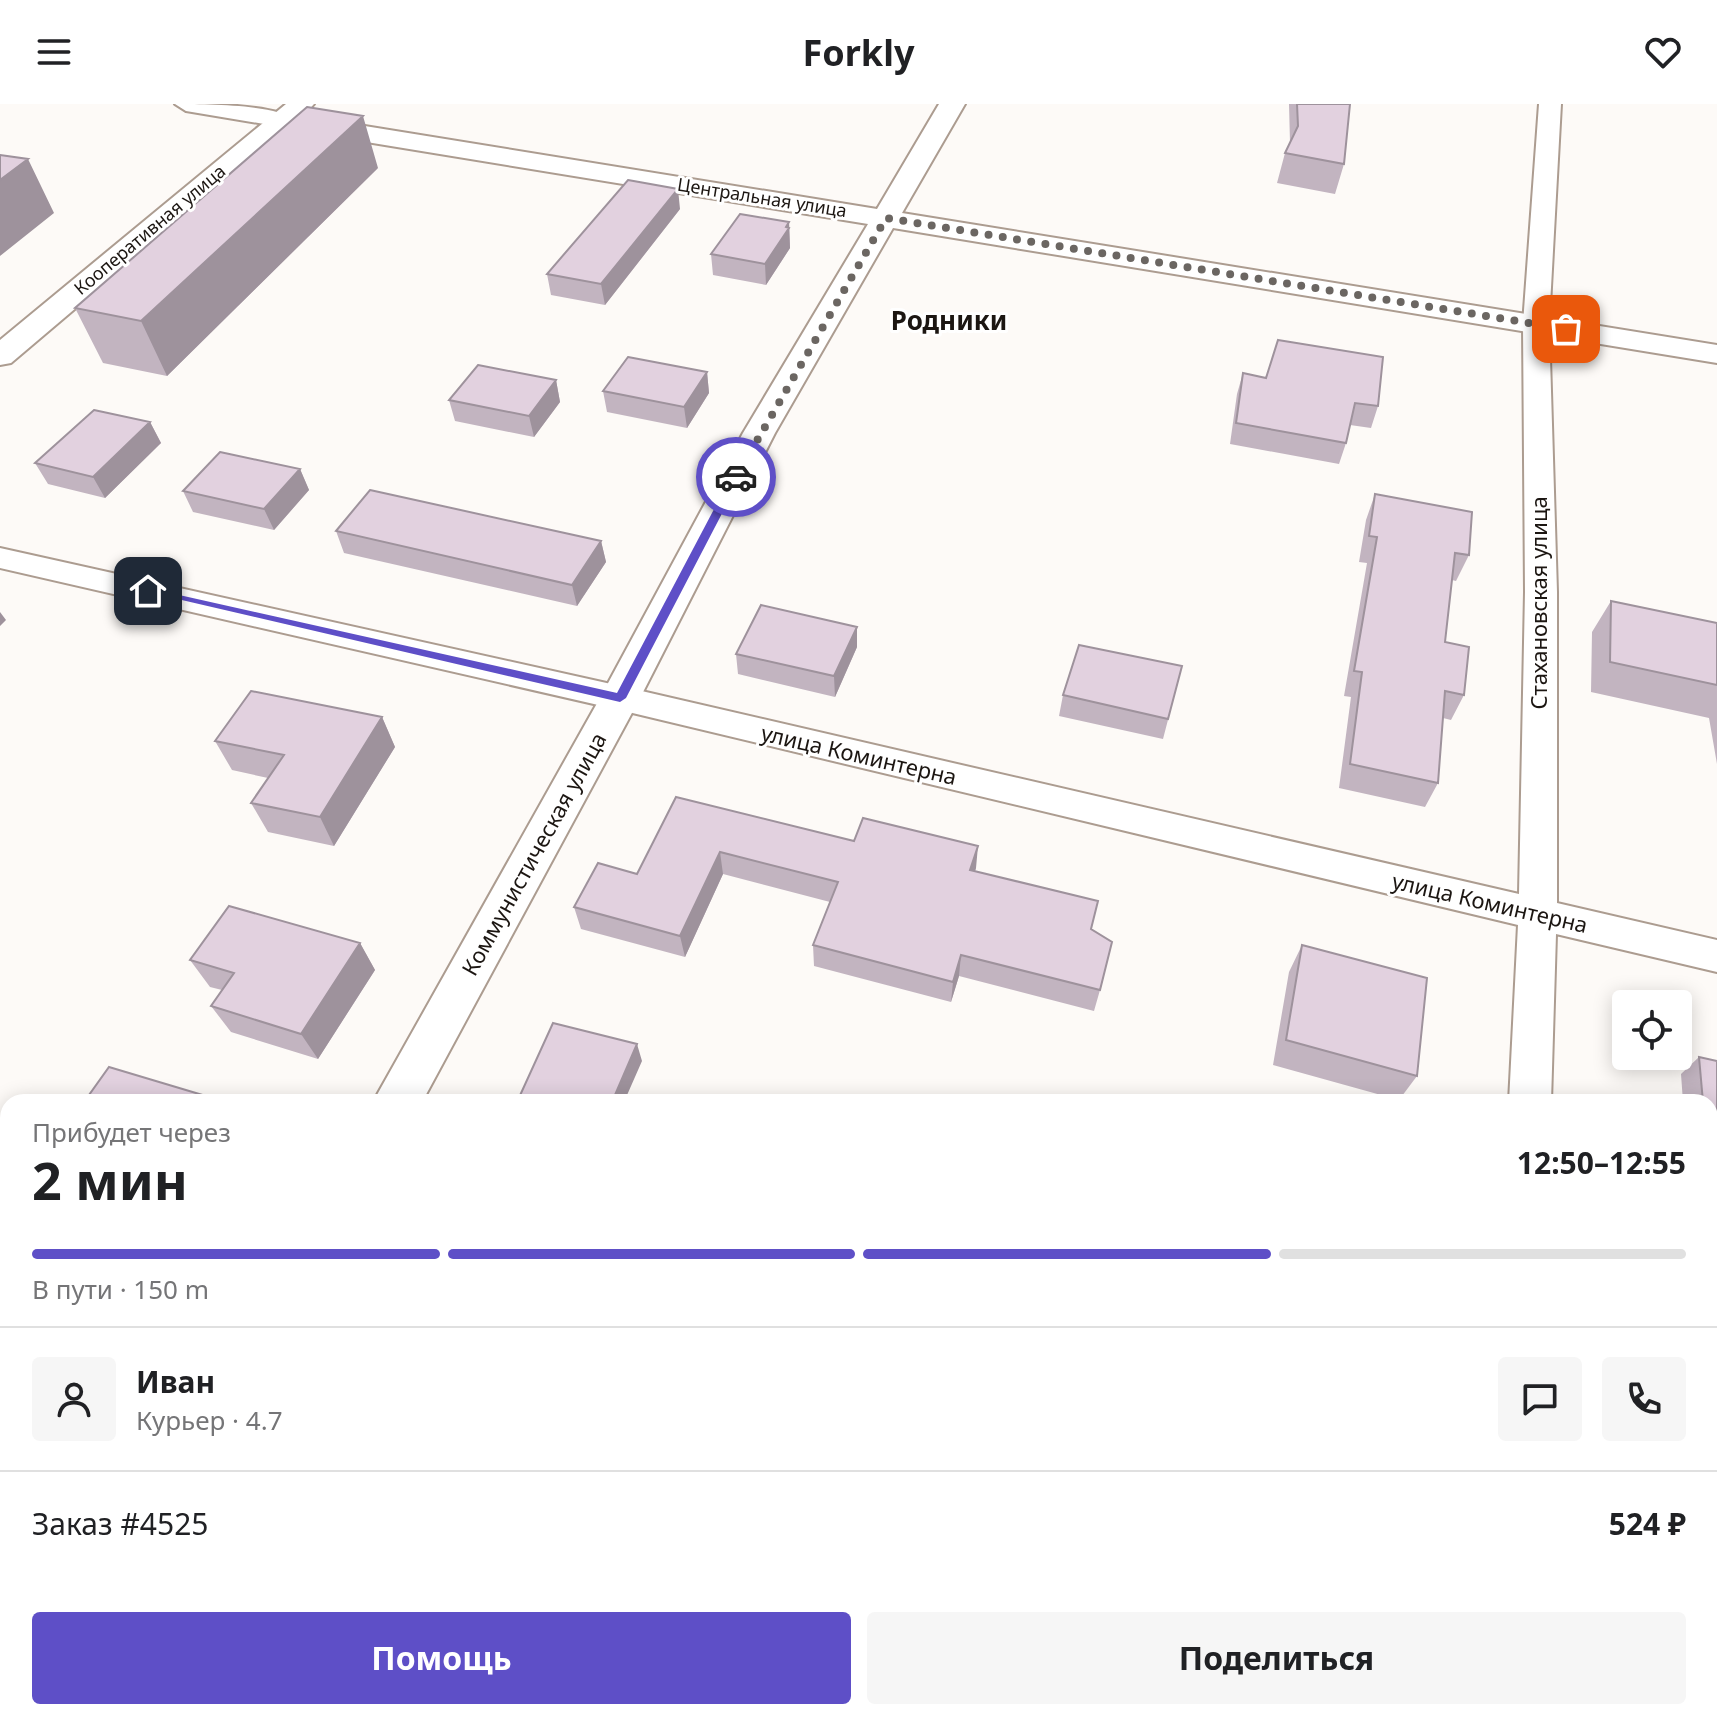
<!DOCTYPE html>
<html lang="ru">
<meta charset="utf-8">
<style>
body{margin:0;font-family:"Noto Sans",sans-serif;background:#f6f6f6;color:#202124;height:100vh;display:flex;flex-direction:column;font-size:30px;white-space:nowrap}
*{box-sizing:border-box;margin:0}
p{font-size:26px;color:#757577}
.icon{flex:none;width:44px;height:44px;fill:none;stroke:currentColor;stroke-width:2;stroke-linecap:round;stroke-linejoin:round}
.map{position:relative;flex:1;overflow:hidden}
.sheet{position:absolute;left:0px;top:990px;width:1718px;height:626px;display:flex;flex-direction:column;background:#fff;border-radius:24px 24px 0 0;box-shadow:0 4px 20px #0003}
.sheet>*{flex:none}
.fabs{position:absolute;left:1612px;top:886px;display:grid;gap:16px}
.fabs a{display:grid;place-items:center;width:80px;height:80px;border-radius:8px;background:#fff;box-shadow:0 4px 20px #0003;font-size:40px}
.pin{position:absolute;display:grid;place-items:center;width:68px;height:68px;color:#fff;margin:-34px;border-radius:16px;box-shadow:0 4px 12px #0006}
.courier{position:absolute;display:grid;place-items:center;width:80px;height:80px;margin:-40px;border:6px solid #5e4fc7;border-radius:50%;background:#fff;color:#222;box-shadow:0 2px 10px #0007}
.headline em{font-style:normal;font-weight:700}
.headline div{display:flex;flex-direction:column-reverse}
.headline{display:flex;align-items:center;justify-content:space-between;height:136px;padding:0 32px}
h1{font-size:52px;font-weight:700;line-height:60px}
.bar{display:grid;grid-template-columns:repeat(4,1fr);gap:12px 8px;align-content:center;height:96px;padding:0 32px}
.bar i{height:10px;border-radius:6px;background:#e0e0e0}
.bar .current{background:#5e4fc7}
.bar p{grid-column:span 4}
.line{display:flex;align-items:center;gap:20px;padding:0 32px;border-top:2px solid #e0e0e0}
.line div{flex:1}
.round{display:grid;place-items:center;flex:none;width:84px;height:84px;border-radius:8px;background:#f6f6f6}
.action{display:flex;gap:16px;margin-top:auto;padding:16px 32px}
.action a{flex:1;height:92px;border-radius:8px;background:#5e4fc7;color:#fff;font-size:32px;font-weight:700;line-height:92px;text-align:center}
.action a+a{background:#f6f6f6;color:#202124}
header{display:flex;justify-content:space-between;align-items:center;height:104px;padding:0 32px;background:#fff;font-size:36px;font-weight:700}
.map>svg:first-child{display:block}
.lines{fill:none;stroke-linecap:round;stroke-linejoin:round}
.minor-casing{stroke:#ac9c90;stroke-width:4}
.tertiary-casing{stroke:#ac9c90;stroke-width:4}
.minor{fill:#fff;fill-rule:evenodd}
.tertiary{fill:#fff;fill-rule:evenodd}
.wall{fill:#c2b4c0}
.shaded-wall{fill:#9e929c}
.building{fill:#e2d1df;stroke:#9e929c;stroke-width:2}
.route{fill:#5e4fc7}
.done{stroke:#6b6662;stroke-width:8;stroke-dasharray:0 14.4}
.labels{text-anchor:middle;stroke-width:6;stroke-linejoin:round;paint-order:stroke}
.far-street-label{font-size:18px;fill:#1c1612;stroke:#fff}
.street-label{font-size:22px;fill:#1c1612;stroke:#fff}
.far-district-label{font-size:26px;font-weight:bold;fill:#1c1612;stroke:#fff}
</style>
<header><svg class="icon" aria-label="menu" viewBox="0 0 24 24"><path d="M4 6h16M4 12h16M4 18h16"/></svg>Forkly<svg class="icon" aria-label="heart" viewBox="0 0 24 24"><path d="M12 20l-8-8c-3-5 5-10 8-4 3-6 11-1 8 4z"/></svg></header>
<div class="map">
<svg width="1717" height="1615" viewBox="0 0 1717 1615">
<rect width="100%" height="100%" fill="#fdfaf7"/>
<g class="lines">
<defs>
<path id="minor" d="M 175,0 C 198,0 280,0 293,16 L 282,23 L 186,7 Z
M 1539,0 L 1561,0 L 1549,220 L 1557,488 L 1557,799 L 1717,836 L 1717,868 L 1556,830 L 1551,998 L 1509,998 L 1518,821 L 620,606 L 0,464 L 0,444 L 620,582 L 1519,790 L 1525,488 L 1523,220 Z
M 1478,1608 L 1532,1608 L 1532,1615 L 1478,1615 Z"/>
<path id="tertiary" d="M 286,0 L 314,0 L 303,12 L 877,105 L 939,0 L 965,0 L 902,109 L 1717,241 L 1717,259 L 893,124 L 775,329 L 640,594 L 422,998 L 373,998 L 600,594 L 743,329 L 868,120 L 287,25 L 11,259 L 0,261 L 0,236 Z
M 27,1608 L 90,1608 L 87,1615 L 24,1615 Z"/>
</defs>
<!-- minor casing -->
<use href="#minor" class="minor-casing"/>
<!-- tertiary casing -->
<use href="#tertiary" class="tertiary-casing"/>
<!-- minor -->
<use href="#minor" class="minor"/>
<!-- tertiary -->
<use href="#tertiary" class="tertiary"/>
</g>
<!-- wall -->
<path class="wall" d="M 1289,0 L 1350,0 L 1344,60 L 1335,90 L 1277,79 L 1285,49 L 1290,39 Z
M 378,64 L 167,272 L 103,259 L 75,204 Z
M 680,105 L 605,201 L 551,191 L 547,170 Z
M 789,118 L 790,144 L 766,181 L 713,171 L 711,150 Z
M 707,268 L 709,289 L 687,324 L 607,308 L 603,287 Z
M 1243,269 L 1378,302 L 1371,324 L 1350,321 L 1346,339 L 1339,360 L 1230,340 L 1237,290 Z
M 556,276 L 560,298 L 534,333 L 455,317 L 449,296 Z
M 150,318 L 161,339 L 105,394 L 48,380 L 35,359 Z
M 300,365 L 309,386 L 274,426 L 193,408 L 183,387 Z
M 1375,390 L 1469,451 L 1456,477 L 1452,476 L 1445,538 L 1464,591 L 1451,616 L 1443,614 L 1438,679 L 1425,703 L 1339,684 L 1351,593 L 1344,592 L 1367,459 L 1359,458 L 1366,416 Z
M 336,427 L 601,437 L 606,458 L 577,502 L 344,449 Z
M 1611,497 L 1717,519 L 1717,660 L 1709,614 L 1591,588 L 1592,528 Z
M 857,543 L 835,593 L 738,570 L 736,550 Z
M 1182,562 L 1163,635 L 1059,612 L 1063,591 Z
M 382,613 L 395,643 L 334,742 L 268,728 L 251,699 L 268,674 L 232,666 L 215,637 Z
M 676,693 L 854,737 L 976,764 L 975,767 L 1091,825 L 1100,886 L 1094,907 L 959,872 L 951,898 L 814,862 L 813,841 L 830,798 L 723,770 L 685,853 L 581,825 L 574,803 L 637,770 Z
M 360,839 L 375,866 L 318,955 L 231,928 L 211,902 L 222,886 L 210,883 L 190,856 Z
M 1302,841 L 1417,972 L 1399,996 L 1273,961 L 1289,868 Z
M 1699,953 L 1717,957 L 1717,1094 L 1710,1092 L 1710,998 L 1683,998 L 1681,970 Z"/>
<!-- shaded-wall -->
<path class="shaded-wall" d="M 363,12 L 378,64 L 167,272 L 141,217 Z
M 28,55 L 54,109 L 0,152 L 0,76 Z
M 678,85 L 680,105 L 605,201 L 601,180 Z
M 789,118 L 790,144 L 766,181 L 765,160 Z
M 707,268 L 709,289 L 687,324 L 684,303 Z
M 556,276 L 560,298 L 534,333 L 529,312 Z
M 150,318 L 161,339 L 105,394 L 93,373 Z
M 300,365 L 309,386 L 274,426 L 264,405 Z
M 601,437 L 606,458 L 577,502 L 572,481 Z
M 0,508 L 6,516 L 0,522 Z
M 857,523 L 857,543 L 835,593 L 834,572 Z
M 382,613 L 395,643 L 334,742 L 320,713 Z
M 978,742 L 976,764 L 968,788 L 970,766 Z
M 720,748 L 723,770 L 685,853 L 680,832 Z
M 360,839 L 375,866 L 318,955 L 301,930 Z
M 961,851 L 959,872 L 951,898 L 953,878 Z
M 637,940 L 642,957 L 624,998 L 612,998 Z
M 8,1380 L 8,1444 L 0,1457 L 0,1392 Z
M 470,1608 L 488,1608 L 485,1615 L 467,1615 Z"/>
<!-- building -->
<path class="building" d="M 1297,0 L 1350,0 L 1344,60 L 1285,49 L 1298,22 Z
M 307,3 L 363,12 L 141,217 L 75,204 Z
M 0,51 L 28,55 L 0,76 Z
M 628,76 L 678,85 L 601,180 L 547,170 Z
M 740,110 L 789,118 L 786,123 L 789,124 L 765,160 L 711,150 Z
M 1278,236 L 1383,253 L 1378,302 L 1355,299 L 1346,339 L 1236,319 L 1243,269 L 1266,274 Z
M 628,253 L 707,268 L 684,303 L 603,287 Z
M 478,261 L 556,276 L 529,312 L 449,296 Z
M 94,306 L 150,318 L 93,373 L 35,359 Z
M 220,348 L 300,365 L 264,405 L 183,387 Z
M 370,386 L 601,437 L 572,481 L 336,427 Z
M 1375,390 L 1472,408 L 1469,451 L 1455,449 L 1445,538 L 1469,543 L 1464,591 L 1445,587 L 1438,679 L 1350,660 L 1362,568 L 1354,567 L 1377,433 L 1369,432 Z
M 1611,497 L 1717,519 L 1717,581 L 1610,558 Z
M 761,501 L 857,523 L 834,572 L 736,550 Z
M 1079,541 L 1182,562 L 1168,615 L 1063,591 Z
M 251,587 L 382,613 L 320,713 L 251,699 L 284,651 L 215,637 Z
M 676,693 L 854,737 L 863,714 L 978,742 L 970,766 L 1098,797 L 1091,825 L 1112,838 L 1100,886 L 961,851 L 953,878 L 813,841 L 838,778 L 720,748 L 680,832 L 574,803 L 598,759 L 637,770 Z
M 229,802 L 360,839 L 301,930 L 211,902 L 234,869 L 190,856 Z
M 1302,841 L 1427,874 L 1417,972 L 1286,936 Z
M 553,919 L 637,940 L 612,998 L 517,998 Z
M 1699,953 L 1717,957 L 1717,1074 L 1710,1072 L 1710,998 L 1703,998 Z
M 109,963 L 226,998 L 84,998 Z
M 0,1377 L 7,1380 L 0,1392 Z
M 446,1608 L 470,1608 L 467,1615 L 464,1615 Z"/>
<!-- route -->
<path class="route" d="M 736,370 L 741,373 L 626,594 L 620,598 L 143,487 L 148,484 L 617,589 L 731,373 Z"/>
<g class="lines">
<!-- done -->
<path class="done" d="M 736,373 L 886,114 L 1566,225"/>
</g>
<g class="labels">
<!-- far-street labels -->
<g class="far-street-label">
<text transform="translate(762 94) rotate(9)" y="6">Центральная улица</text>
<text transform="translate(150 126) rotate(-40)" y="6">Кооперативная улица</text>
</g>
<!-- street labels -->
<g class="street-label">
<text transform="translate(1539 499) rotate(-90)" y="8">Стахановская улица</text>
<text transform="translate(859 651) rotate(13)" y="8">улица Коминтерна</text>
<text transform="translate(534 750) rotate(-61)" y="8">Коммунистическая улица</text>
<text transform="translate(1490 799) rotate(13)" y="8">улица Коминтерна</text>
</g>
<!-- far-district labels -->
<g class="far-district-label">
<text x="949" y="226">Родники</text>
</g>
</g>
</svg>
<div class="fabs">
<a><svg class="icon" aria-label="locate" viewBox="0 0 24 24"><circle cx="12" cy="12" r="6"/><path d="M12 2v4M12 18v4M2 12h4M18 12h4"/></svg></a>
</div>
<div class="pin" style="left:1566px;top:225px;background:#ea580c"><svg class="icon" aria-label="bag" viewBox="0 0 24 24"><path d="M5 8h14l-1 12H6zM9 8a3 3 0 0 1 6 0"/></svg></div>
<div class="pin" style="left:148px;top:487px;background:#1f2937"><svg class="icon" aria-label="home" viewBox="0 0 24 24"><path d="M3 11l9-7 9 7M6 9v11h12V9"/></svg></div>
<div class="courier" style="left:736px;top:373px"><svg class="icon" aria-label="car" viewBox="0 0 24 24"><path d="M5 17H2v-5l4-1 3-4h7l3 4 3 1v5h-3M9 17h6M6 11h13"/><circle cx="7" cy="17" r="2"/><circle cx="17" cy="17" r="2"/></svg></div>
<section class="sheet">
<div class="headline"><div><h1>2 мин</h1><p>Прибудет через</p></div><em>12:50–12:55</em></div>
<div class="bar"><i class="current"></i><i class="current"></i><i class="current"></i><i></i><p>В пути · 150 m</p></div>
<div class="line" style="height:144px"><a class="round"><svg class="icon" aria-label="person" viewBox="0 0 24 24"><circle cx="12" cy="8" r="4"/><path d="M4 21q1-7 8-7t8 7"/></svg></a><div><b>Иван</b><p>Курьер · 4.7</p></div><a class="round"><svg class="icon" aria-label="chat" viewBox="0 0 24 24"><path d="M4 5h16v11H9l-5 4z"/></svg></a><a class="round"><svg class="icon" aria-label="phone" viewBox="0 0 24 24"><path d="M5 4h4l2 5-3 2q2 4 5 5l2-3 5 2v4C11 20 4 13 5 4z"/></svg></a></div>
<div class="line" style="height:104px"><div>Заказ #4525</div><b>524 ₽</b></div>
<div class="action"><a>Помощь</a><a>Поделиться</a></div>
</section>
</div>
